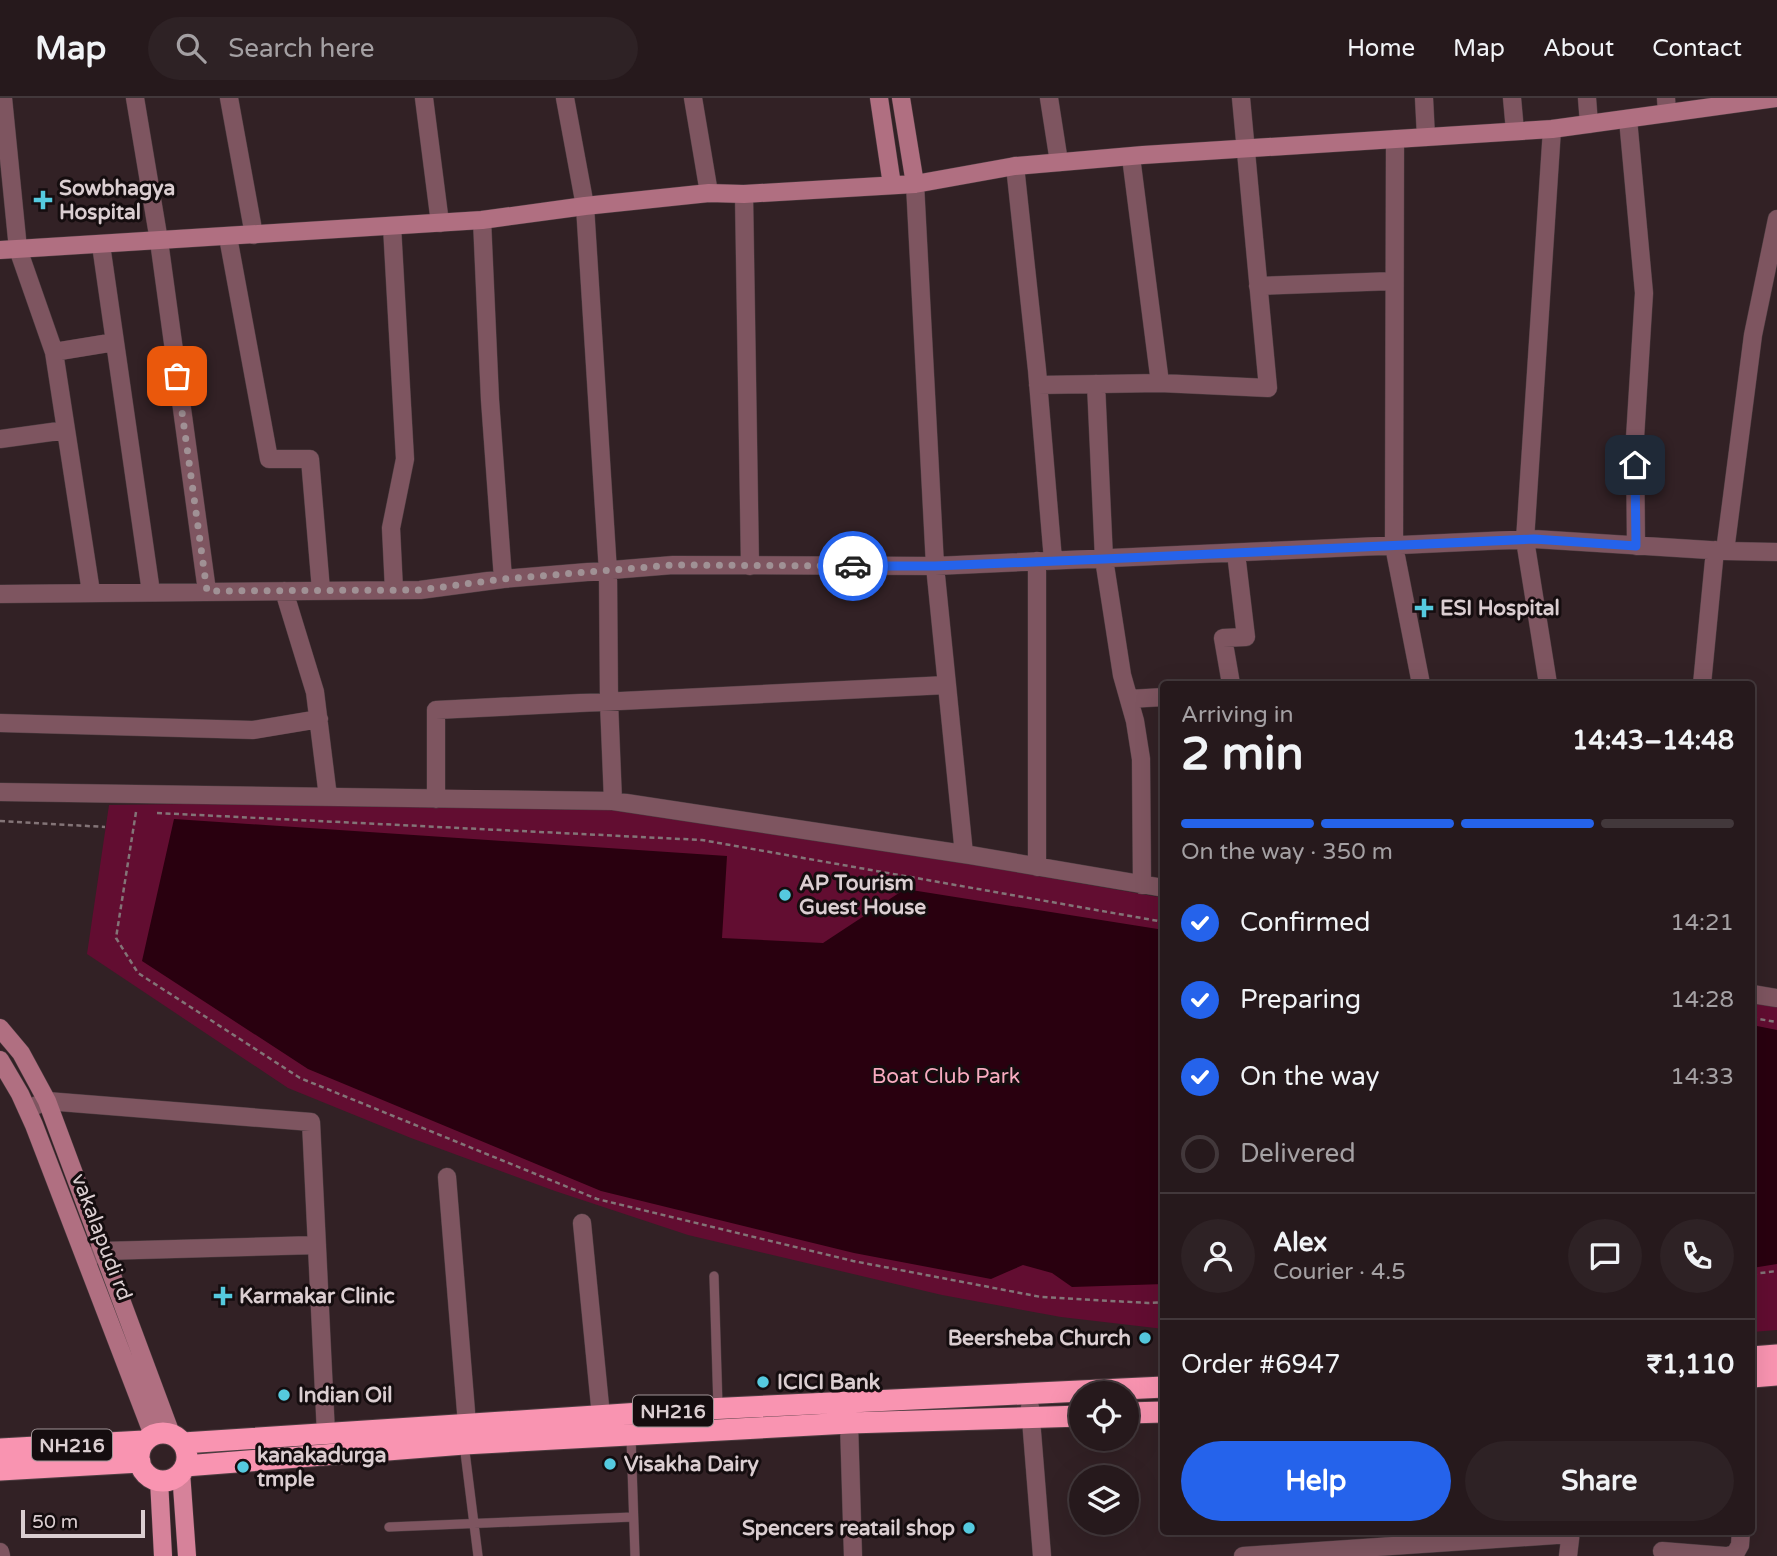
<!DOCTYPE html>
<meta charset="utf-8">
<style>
body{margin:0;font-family:"Varela Round",sans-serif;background:#2e2225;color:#f1f3f6;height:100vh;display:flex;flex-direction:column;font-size:26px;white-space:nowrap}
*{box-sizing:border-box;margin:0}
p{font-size:23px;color:#a4a0a3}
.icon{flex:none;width:38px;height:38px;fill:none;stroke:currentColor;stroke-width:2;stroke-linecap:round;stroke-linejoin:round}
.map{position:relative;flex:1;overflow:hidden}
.drawer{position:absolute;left:1160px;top:583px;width:595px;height:854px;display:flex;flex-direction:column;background:#26191c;border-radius:7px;box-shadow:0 7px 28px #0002,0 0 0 2px #42383b}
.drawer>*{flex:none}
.buttons{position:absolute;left:1069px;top:1283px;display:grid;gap:14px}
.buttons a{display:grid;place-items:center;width:70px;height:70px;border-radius:50%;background:#26191c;box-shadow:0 7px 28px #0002,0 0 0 2px #42383b;font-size:35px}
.scale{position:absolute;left:21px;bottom:18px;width:124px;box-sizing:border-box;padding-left:7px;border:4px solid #dbced1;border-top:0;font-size:19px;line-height:24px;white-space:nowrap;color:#dbced1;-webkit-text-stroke:5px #150d0f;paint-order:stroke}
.pin{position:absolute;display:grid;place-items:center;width:60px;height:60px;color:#fff;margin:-30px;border-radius:14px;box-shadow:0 4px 10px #0006}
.courier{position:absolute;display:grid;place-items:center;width:70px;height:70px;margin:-35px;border:5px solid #2563eb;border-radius:50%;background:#fff;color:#222;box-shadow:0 2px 9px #0007}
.head em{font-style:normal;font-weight:800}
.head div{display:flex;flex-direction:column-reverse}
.head{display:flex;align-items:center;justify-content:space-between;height:119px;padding:0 21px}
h1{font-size:46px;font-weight:800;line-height:52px}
.bar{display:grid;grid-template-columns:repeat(4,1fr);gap:10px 7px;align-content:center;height:84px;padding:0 21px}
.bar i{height:9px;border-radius:5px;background:#42383b}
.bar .selected{background:#2563eb}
.bar p{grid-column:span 4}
.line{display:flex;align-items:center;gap:18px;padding:0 21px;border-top:2px solid #42383b}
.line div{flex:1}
.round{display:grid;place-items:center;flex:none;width:74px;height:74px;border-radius:37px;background:#2e2225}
ol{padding:0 21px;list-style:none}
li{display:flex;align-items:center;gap:21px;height:77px}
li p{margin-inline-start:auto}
li .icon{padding:7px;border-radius:50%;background:#2563eb;color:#fff;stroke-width:4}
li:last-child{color:#a4a0a3}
li i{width:38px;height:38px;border:4px solid #42383b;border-radius:50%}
.cta{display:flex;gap:14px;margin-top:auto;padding:14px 21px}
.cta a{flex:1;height:80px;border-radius:42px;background:#2563eb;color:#fff;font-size:28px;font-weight:800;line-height:80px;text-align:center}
.cta a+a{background:#2e2225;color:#f1f3f6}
header{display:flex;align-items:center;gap:42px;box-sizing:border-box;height:98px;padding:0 35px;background:#26191c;border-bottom:2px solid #42383b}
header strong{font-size:33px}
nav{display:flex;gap:38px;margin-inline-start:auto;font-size:24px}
.search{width:490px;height:63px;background:#2e2225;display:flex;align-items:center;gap:18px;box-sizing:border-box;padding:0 24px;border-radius:38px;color:#a4a0a3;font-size:26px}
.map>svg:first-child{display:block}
.green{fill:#620d31}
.water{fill:#29000f}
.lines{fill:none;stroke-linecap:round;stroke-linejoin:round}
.lane-casing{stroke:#4d3d41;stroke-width:10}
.street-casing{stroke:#4d3d41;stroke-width:19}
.secondary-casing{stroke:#4d3d41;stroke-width:19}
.primary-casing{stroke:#4d3d41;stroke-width:19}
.highway-casing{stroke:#4d3d41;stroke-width:23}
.path{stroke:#837477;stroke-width:2.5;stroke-dasharray:5 3.5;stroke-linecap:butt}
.lane{stroke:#7e5560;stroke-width:9}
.street{stroke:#7e5560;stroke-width:18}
.secondary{stroke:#b06f81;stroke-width:18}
.primary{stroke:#d6829a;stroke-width:18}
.highway{stroke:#f994b1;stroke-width:21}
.done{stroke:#a09195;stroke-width:7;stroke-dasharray:0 12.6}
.route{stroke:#2563eb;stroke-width:9}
.poi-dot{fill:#55cadf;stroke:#150d0f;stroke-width:2.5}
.labels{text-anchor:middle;stroke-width:6;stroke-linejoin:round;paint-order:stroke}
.shield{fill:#150d0f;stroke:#a09497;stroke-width:2}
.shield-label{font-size:19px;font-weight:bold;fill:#dbced1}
.poi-label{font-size:21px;font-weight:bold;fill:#dbced1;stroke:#150d0f;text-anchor:start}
.park-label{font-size:21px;fill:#f8abc0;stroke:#150d0f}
.street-label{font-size:21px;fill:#dbced1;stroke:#150d0f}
</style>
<header>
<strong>Map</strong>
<div class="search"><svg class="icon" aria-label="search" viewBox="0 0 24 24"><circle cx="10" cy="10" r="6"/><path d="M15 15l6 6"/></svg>Search here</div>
<nav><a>Home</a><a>Map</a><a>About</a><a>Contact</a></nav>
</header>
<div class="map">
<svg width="1777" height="1458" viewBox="0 0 1777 1458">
<rect width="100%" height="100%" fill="#322125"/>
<!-- green -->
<path class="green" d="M 592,703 L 960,764 L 1164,800 L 1164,1231 L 1061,1219 L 942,1197 L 688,1137 L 555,1093 L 411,1040 L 288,990 L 87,856 L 109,707 L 317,704 Z
M 1752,903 L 1777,908 L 1777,1232 L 1752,1234 Z"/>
<!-- water -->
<path class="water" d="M 174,721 L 727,758 L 722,840 L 823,845 L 905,791 L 1164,832 L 1164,1186 L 1072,1189 L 1052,1175 L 1023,1167 L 991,1181 L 854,1155 L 601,1093 L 308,971 L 142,863 Z
M 1752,927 L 1777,932 L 1777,1166 L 1752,1170 Z"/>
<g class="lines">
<defs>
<path id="lane" d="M 714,1178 L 718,1309
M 631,1339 L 635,1458
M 464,1346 L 478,1458
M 389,1429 L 633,1419"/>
<path id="street" d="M 3,0 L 18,151 L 54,254 L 91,494
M 135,0 L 159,143 L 207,493
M 229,0 L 254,137
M 424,0 L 440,125
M 565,0 L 585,108 L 608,474 L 609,604 L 613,703
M 693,0 L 709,95
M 1049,0 L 1059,64
M 1424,0 L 1426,39
M 1512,0 L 1515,33
M 1587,0 L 1589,26
M 1666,0 L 1667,15
M 1628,21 L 1644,195 L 1635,340 L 1636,448
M 1395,41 L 1394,448 L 1421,586
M 1131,59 L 1160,285 L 1268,290 L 1241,0
M 1015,68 L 1037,272 L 1053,462
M 915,86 L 935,468 L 964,756
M 744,96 L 750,468
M 482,122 L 490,302 L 503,481
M 392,128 L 405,361 L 391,430 L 394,492
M 228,139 L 269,361 L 310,361 L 321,492
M 101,147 L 151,494
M 1258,188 L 1394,183
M 54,254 L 115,244
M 1096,286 L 1104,461 L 1122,577 L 1135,623 L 1141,661 L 1142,787
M 1038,287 L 1160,285
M 0,341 L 66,332
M 1725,453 L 1753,237 L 1777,121
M 1037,463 L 1037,769
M 284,493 L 315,594 L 328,699
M 0,496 L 420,492 L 503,481 L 673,467 L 935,468 L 1534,441 L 1725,453 L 1777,454
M 1231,586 L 1223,540 L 1246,539 L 1236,455
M 1548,586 L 1525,442 L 1552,31
M 1702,586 L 1715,452
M 1129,601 L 1164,599
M 0,625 L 253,632 L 319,621
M 0,694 L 613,703 L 970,757 L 1164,790
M 436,701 L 436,612 L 947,587
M 1752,896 L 1777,900
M 27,1011 L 47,1003 L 311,1024 L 326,1336
M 447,1079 L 467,1326
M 582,1125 L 601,1318
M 90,1159 L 103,1153 L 317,1147
M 1030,1309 L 1042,1458
M 849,1325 L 853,1458
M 1662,1453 L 1725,1458
M 0,1454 L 1,1458
M 1243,1458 L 1571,1436
M 1568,1458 L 1571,1433
M 1728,1458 L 1735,1456 L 1740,1447 L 1741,1433"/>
<path id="secondary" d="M 879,0 L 892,87
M 901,0 L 915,86
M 0,152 L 482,122 L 585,108 L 709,95 L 744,96 L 915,86 L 1015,68 L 1143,57 L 1552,31 L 1777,0
M 0,930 L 21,955 L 47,1003 L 171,1336
M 0,962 L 20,996 L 34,1027 L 153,1337"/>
<path id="primary" d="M 181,1374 L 187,1458
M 159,1382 L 163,1458"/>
<path id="highway" d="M 1752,1259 L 1777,1257
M 1752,1279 L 1777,1277
M 1127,1315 L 1164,1314
M139 1359a24 24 0 1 1 48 0a24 24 0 1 1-48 0Z
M 183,1345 L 686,1312 L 1164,1289
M 0,1351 L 144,1343
M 185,1368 L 464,1346 L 849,1325 L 1082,1318
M 0,1372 L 140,1364"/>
</defs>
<!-- lane casing -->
<use href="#lane" class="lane-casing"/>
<!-- street casing -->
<use href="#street" class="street-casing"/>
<!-- secondary casing -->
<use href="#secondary" class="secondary-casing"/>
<!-- primary casing -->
<use href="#primary" class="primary-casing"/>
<!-- highway casing -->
<use href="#highway" class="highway-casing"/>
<!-- path -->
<path class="path" d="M 136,714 L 116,840 L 138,875 L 300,980 L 597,1101 L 853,1163 L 1041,1199 L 1148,1205 L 1164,1204
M 157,715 L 702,742 L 1164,824
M 0,723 L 105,729
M 1752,920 L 1777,924
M 1752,1176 L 1777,1173"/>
<!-- lane -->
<use href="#lane" class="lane"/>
<!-- street -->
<use href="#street" class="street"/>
<!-- secondary -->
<use href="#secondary" class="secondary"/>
<!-- primary -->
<use href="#primary" class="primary"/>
<!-- highway -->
<use href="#highway" class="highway"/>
</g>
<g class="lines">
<!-- done -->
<path class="done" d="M 177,278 L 207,493 L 420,492 L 503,481 L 673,467 L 853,468"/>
<!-- route -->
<path class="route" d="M 853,468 L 935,468 L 1104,461 L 1534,441 L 1636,448 L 1635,367"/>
</g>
<!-- markers -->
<g class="poi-dot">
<path d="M39.5 91.5h7v7h7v7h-7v7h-7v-7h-7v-7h7z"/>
<path d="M1420.5 499.5h7v7h7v7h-7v7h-7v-7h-7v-7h7z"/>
<circle cx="785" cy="797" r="7"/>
<path d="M219.5 1187.5h7v7h7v7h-7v7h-7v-7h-7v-7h7z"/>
<circle cx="1145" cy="1240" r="7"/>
<circle cx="763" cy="1284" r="7"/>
<circle cx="284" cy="1297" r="7"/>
<circle cx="610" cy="1366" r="7"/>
<circle cx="243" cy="1369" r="7"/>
<circle cx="969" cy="1430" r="7"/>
</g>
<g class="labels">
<!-- shield labels -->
<g class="shield">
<rect x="633" y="1297.5" width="80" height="31" rx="5"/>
<rect x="32" y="1331.5" width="80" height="31" rx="5"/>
</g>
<g class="shield-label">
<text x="673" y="1320">NH216</text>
<text x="72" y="1354">NH216</text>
</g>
<!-- poi labels -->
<g class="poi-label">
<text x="59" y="97">Sowbhagya<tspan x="59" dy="24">Hospital</tspan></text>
<text x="1440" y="517">ESI Hospital</text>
<text x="799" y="792">AP Tourism<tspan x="799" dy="24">Guest House</tspan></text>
<text x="239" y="1205">Karmakar Clinic</text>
<text x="1131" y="1247" text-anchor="end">Beersheba Church</text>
<text x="777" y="1291">ICICI Bank</text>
<text x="298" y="1304">Indian Oil</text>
<text x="257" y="1364">kanakadurga<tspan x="257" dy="24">tmple</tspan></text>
<text x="624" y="1373">Visakha Dairy</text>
<text x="955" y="1437" text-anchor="end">Spencers reatail shop</text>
</g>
<!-- park labels -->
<g class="park-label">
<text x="946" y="985">Boat Club Park</text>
</g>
<!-- street labels -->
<g class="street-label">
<text transform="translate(102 1139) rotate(69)" y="7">vakalapudi rd</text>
</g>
</g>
</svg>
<div class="buttons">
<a><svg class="icon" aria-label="locate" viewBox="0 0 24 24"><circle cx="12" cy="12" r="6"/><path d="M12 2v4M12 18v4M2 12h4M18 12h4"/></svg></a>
<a><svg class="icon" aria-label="layers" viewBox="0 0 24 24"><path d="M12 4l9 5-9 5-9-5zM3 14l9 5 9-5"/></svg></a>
</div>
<div class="scale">50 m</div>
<div class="pin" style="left:177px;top:278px;background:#ea580c"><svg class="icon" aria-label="bag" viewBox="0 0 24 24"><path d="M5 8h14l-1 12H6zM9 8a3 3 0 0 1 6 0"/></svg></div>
<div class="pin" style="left:1635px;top:367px;background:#1f2937"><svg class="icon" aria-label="home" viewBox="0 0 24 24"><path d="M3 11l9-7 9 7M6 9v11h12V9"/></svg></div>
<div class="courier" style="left:853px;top:468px"><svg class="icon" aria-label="car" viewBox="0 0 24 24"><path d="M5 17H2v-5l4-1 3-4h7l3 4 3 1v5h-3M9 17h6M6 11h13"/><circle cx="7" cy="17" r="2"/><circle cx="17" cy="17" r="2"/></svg></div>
<section class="drawer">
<div class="head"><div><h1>2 min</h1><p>Arriving in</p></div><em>14:43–14:48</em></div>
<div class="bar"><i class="selected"></i><i class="selected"></i><i class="selected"></i><i></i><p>On the way · 350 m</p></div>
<ol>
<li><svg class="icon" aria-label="check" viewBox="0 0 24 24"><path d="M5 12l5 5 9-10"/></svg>Confirmed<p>14:21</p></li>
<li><svg class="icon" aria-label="check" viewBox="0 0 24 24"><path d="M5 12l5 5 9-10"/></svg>Preparing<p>14:28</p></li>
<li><svg class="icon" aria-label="check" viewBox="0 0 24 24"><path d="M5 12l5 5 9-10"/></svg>On the way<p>14:33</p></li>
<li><i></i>Delivered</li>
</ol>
<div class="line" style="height:126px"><a class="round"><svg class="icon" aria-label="person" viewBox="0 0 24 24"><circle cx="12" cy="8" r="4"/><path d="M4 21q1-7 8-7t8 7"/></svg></a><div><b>Alex</b><p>Courier · 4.5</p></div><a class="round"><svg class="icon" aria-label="chat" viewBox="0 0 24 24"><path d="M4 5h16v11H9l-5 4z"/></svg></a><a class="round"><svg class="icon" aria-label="phone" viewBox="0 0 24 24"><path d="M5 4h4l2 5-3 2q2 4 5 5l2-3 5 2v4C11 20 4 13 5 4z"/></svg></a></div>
<div class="line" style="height:91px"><div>Order #6947</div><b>₹1,110</b></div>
<div class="cta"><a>Help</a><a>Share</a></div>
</section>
</div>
